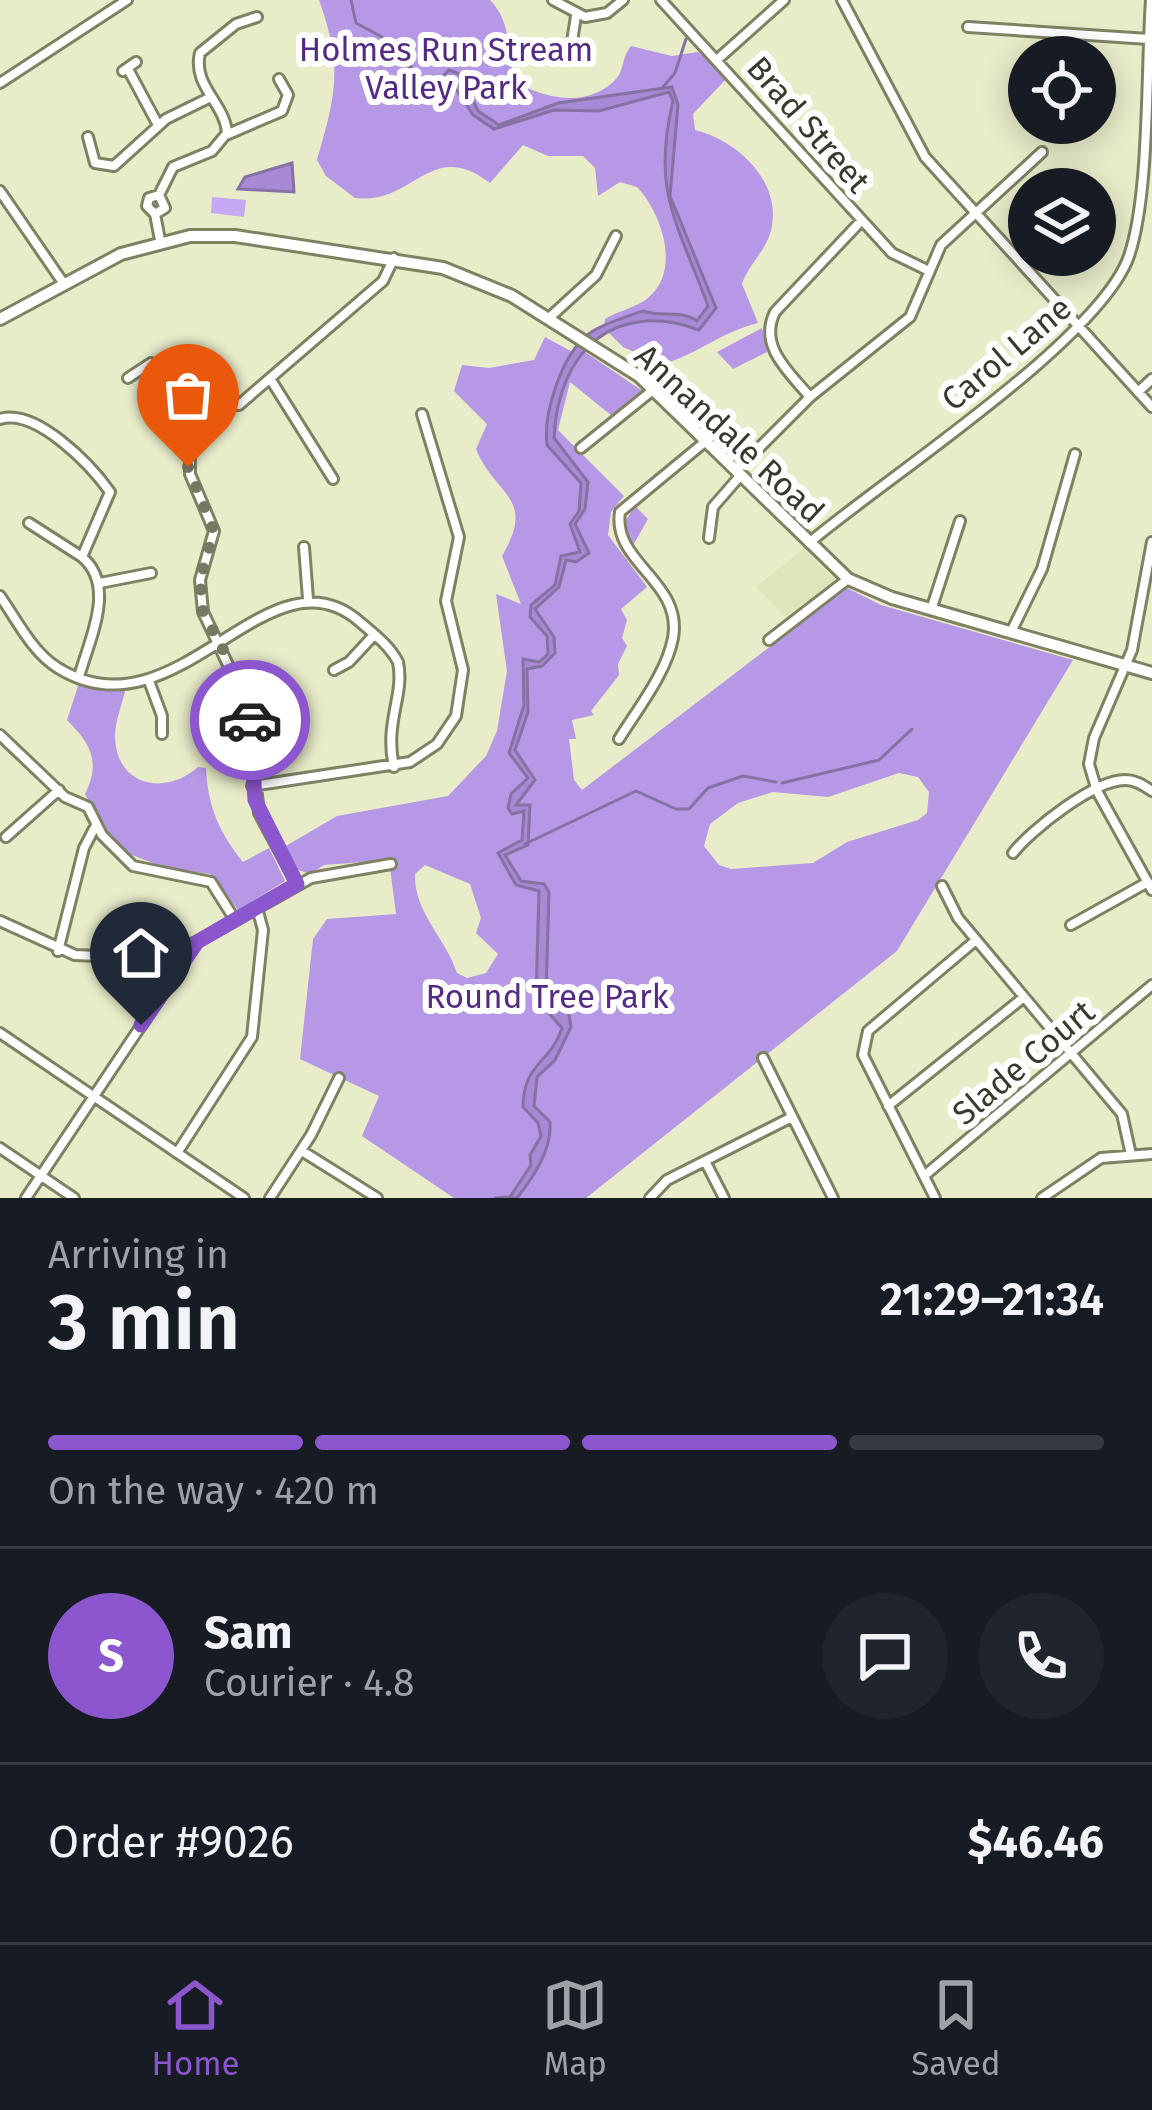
<!DOCTYPE html>
<meta charset="utf-8">
<style>
body{margin:0;font-family:"Fira Sans",sans-serif;background:#20242c;color:#f1f3f6;height:100vh;display:flex;flex-direction:column;font-size:45px;white-space:nowrap}
*{box-sizing:border-box;margin:0}
p{font-size:39px;color:#9ea1a6}
.icon{flex:none;width:66px;height:66px;fill:none;stroke:currentColor;stroke-width:2;stroke-linecap:round;stroke-linejoin:round}
.map{position:relative;height:1198px;overflow:hidden}
.details{display:flex;flex-direction:column;background:#171b24;flex:1}
.details>*{flex:none}
.tools{position:absolute;left:1008px;top:36px;display:grid;gap:24px}
.tools a{display:grid;place-items:center;width:108px;height:108px;border-radius:50%;background:#171b24;box-shadow:0 6px 30px #0003;font-size:60px}
.pin{position:absolute;display:grid;place-items:center;width:102px;height:102px;color:#fff;margin:-123px -51px;border-radius:50% 50% 50% 0;rotate:-45deg;box-shadow:0 0 12px #0007}
.pin .icon{rotate:45deg}
.courier{position:absolute;display:grid;place-items:center;width:120px;height:120px;margin:-60px;border:9px solid #8c56ce;border-radius:50%;background:#fff;color:#222;box-shadow:0 3px 15px #0007}
.summary em{font-style:normal;font-weight:600}
.summary div{display:flex;flex-direction:column-reverse}
.summary{display:flex;align-items:center;justify-content:space-between;height:204px;padding:0 48px}
h1{font-size:78px;font-weight:600;line-height:90px}
.bar{display:grid;grid-template-columns:repeat(4,1fr);gap:18px 12px;align-content:center;height:144px;padding:0 48px}
.bar i{height:15px;border-radius:9px;background:#363941}
.bar .active{background:#8c56ce}
.bar p{grid-column:span 4}
.line{display:flex;align-items:center;gap:30px;padding:0 48px;border-top:3px solid #363941}
.line div{flex:1}
.round{display:grid;place-items:center;flex:none;width:126px;height:126px;border-radius:63px;background:#20242c}
.tabs{display:flex;justify-content:space-around;align-items:center;height:168px;border-top:3px solid #363941;background:#171b24;font-size:33px;color:#9ea1a6}
.tabs a{display:grid;justify-items:center;gap:6px}
.tabs .active{color:#8c56ce}
.map>svg:first-child{display:block}
.built{fill:#dfe5ba}
.green{fill:#c5a9f2}
.forest{fill:#b798e6;fill-rule:evenodd}
.water{fill:#a889d6;stroke:#8671a3;stroke-width:3}
.lines{fill:none;stroke-linecap:round;stroke-linejoin:round}
.stream{stroke:#8671a3;stroke-width:3}
.minor-casing{stroke:#7e8262;stroke-width:14}
.major-casing{stroke:#7e8262;stroke-width:16}
.minor{stroke:#fff;stroke-width:8}
.major{stroke:#fff;stroke-width:10}
.done{stroke:#767863;stroke-width:12;stroke-dasharray:0 21.6}
.route{stroke:#8c56ce;stroke-width:15}
.labels{text-anchor:middle;stroke-width:12;stroke-linejoin:round;paint-order:stroke}
.park-label{font-size:33px;fill:#552a85;stroke:#fff}
.street-label{font-size:33px;fill:#383a2c;stroke:#fff}
</style>
<div class="map">
<svg width="1152" height="1198" viewBox="0 0 1152 1198">
<rect width="100%" height="100%" fill="#e8ecc9"/>
<!-- built -->
<path class="built" d="M 803,549 L 839,583 L 789,621 L 756,587 Z"/>
<!-- green -->
<path class="green" d="M 212,197 L 246,200 L 244,217 L 211,213 Z"/>
<!-- forest -->
<path class="forest" d="M 319,0 L 490,0 C 515,26 504,54 517,83 C 547,99 589,108 616,79 C 625,69 621,58 631,46 L 672,56 L 698,52 L 728,77 L 693,114 L 695,130 C 739,141 785,184 770,234 C 764,252 748,266 742,284 L 758,323 C 723,331 698,354 663,364 L 623,347 L 604,328 L 605,319 C 618,311 637,307 648,298 C 682,270 661,212 637,187 L 620,182 L 598,196 L 595,168 L 583,156 L 548,156 L 523,145 L 490,183 C 430,137 415,205 355,198 L 326,176 L 317,160 C 336,95 343,66 319,0 Z
M 762,328 L 767,352 L 733,369 L 717,352 Z
M 545,337 L 576,354 L 582,350 L 644,392 L 612,416 L 570,382 L 558,430 L 624,496 L 611,512 L 608,535 L 647,587 L 621,609 L 627,620 L 622,638 L 627,646 L 618,664 L 619,675 L 591,711 L 594,715 L 572,720 L 576,739 L 569,739 L 574,780 L 582,790 L 847,588 L 881,605 L 1073,660 L 897,951 L 586,1198 L 454,1198 L 362,1136 L 379,1096 L 300,1059 L 313,939 L 327,919 L 396,914 L 389,860 L 324,865 L 310,874 L 298,870 L 284,847 L 337,816 L 448,796 L 486,756 L 497,731 L 507,671 L 496,594 L 521,604 L 502,556 C 537,497 495,496 476,449 L 487,424 L 454,391 L 462,365 L 489,368 L 534,360 ZM 899,773 L 918,777 L 929,792 L 927,813 L 918,820 L 847,842 L 813,863 L 731,869 L 719,865 L 704,846 L 710,824 L 738,803 L 773,792 L 828,797 ZM 425,865 L 470,884 L 481,918 L 476,933 L 498,954 L 486,973 L 467,978 L 457,973 C 445,937 414,913 415,874 Z
M 635,506 L 648,519 L 631,549 L 622,526 Z
M 79,683 L 125,691 C 122,705 114,724 115,739 C 118,788 167,795 198,767 L 206,768 C 208,807 219,832 243,862 L 269,848 L 285,881 L 238,910 L 210,874 L 166,868 L 132,855 L 104,829 L 85,794 C 101,762 91,744 67,720 Z"/>
<!-- water -->
<path class="water" d="M 399,55 L 432,87 L 449,70 L 460,74 L 478,111 L 499,125 L 558,103 L 672,87 L 678,105 L 670,196 L 716,308 L 699,330 C 615,299 558,350 554,438 L 588,482 L 585,509 L 575,524 L 589,553 L 576,562 L 566,560 L 559,587 L 535,609 L 554,637 L 555,653 L 542,666 L 527,669 L 528,712 L 515,750 L 535,780 L 516,805 L 530,805 L 528,845 L 505,855 L 521,881 L 544,884 L 549,892 L 546,996 L 567,1003 L 571,1027 L 555,1060 L 537,1077 L 534,1106 L 550,1122 C 552,1150 534,1176 517,1198 L 494,1198 L 510,1197 L 531,1165 L 530,1155 L 541,1136 L 538,1123 L 523,1107 C 523,1063 551,1063 562,1028 L 536,999 L 539,891 L 516,885 L 498,853 L 522,840 L 524,811 L 512,814 L 508,808 L 511,794 L 528,778 L 509,753 L 524,705 L 523,659 L 539,662 L 548,654 L 547,636 L 530,617 L 531,605 L 555,585 L 561,556 L 580,552 L 570,524 L 579,511 L 581,483 L 547,445 C 543,413 562,353 590,333 C 603,324 628,316 643,311 C 662,318 680,309 697,321 L 708,306 C 678,223 651,192 673,101 L 669,92 L 599,111 L 554,110 L 494,129 L 473,115 L 450,80 L 431,93 L 420,88 Z
M 292,163 L 294,192 L 238,189 L 245,177 Z"/>
<g class="lines">
<!-- stream -->
<path class="stream" d="M 351,0 L 356,23 L 382,37 L 401,59
M 663,87 L 675,73 L 686,39
M 782,783 L 879,760 L 912,729
M 525,844 L 636,791 L 676,809 L 689,809 L 708,788 L 743,776 L 776,782"/>
<defs>
<path id="minor" d="M 553,0 L 585,17 L 607,13 L 623,0
M 661,0 L 892,253 L 927,270
M 842,0 L 925,157 L 1152,407
M 968,27 L 1149,39
M 570,54 L 576,16
M 719,58 L 784,0
M 123,71 L 136,62
M 129,71 L 158,125
M 0,83 L 127,0
M 226,135 L 282,111 L 288,95 L 279,79
M 88,137 L 95,163 L 114,166 L 166,119 L 211,97
M 0,191 L 64,284
M 159,195 L 149,198 L 147,206 L 155,214 L 160,240
M 155,214 L 165,208 L 159,195 L 173,167 L 212,151 L 227,133 C 225,103 192,86 200,53 L 236,24 L 257,17
M 549,318 L 596,275 L 616,236
M 128,378 L 151,363 L 192,381 L 221,406 L 239,405 L 383,281 L 394,258
M 271,380 L 333,479
M 1138,392 L 1152,379
M 810,397 C 789,372 758,346 775,312 L 862,220
M 0,419 C 36,408 90,464 110,492 L 82,557 C 117,586 89,640 79,677
M 581,448 L 653,390
M 190,456 L 190,474 L 214,531 L 200,580 L 203,612 L 247,705 L 259,813 L 297,884
M 736,471 L 810,397 L 910,317 L 941,245 L 1042,152
M 29,523 L 82,557
M 709,538 L 713,507 L 740,476
M 1152,542 L 1132,650 L 1094,738 L 1089,764 L 1097,791 L 1152,890
M 809,543 C 884,479 1100,340 1129,256 C 1150,194 1146,70 1151,0
M 304,547 L 308,599
M 100,583 L 151,573
M 0,596 C 17,620 32,652 58,668 C 177,742 268,541 360,622 C 374,634 389,645 398,662 C 405,696 384,721 394,767
M 931,610 L 960,521
M 1011,632 L 1042,569 L 1075,454
M 769,640 L 848,579
M 334,670 L 349,662 L 374,635
M 149,681 L 162,716 L 162,734
M 0,735 L 65,797 L 88,807 L 102,835 L 133,866 L 211,882 L 235,920
M 619,739 C 637,710 667,672 673,638 C 683,581 612,563 620,512 L 706,441
M 252,786 L 410,762 L 437,744 L 456,716 L 463,670 L 446,601 L 459,537 L 422,414
M 6,837 L 59,790
M 1013,853 C 1031,830 1095,779 1126,780 C 1136,780 1144,786 1152,791
M 942,886 L 958,918 L 1122,1114 L 1131,1155
M 0,921 L 75,955 L 141,958 L 197,942 L 311,878 L 391,864
M 1071,925 L 1148,882
M 58,951 L 84,848 L 96,825
M 0,1033 L 244,1198
M 763,1058 L 833,1198
M 888,1106 L 1024,997
M 0,1148 L 74,1198
M 302,1151 L 377,1198
M 177,1153 L 252,1037 L 263,930 L 257,908
M 705,1161 L 724,1198
M 924,1176 L 1152,985
M 26,1198 L 195,945
M 270,1198 L 311,1135 L 339,1078
M 650,1198 L 667,1180 L 792,1117
M 935,1198 L 863,1055 L 868,1031 L 976,940
M 1042,1198 L 1101,1158 L 1152,1154"/>
<path id="major" d="M 0,319 L 121,254 L 190,236 L 235,236 L 443,268 L 512,296 L 639,376 L 848,579 L 892,598 L 1152,673"/>
</defs>
<!-- minor casing -->
<use href="#minor" class="minor-casing"/>
<!-- major casing -->
<use href="#major" class="major-casing"/>
<!-- minor -->
<use href="#minor" class="minor"/>
<!-- major -->
<use href="#major" class="major"/>
</g>
<g class="lines">
<!-- done -->
<path class="done" d="M 188,467 L 214,531 L 200,580 L 203,612 L 238,678 L 250,720"/>
<!-- route -->
<path class="route" d="M 141,1025 L 197,942 L 297,884 L 255,800 L 250,720"/>
</g>
<g class="labels">
<!-- park labels -->
<g class="park-label">
<text x="446" y="61">Holmes Run Stream<tspan x="446" dy="38">Valley Park</tspan></text>
<text x="547" y="1008">Round Tree Park</text>
</g>
<!-- street labels -->
<g class="street-label">
<text transform="translate(809 124) rotate(49)" y="12">Brad Street</text>
<text transform="translate(1006 353) rotate(-40)" y="12">Carol Lane</text>
<text transform="translate(730 433) rotate(43)" y="12">Annandale Road</text>
<text transform="translate(1023 1062) rotate(-40)" y="12">Slade Court</text>
</g>
</g>
</svg>
<div class="tools">
<a><svg class="icon" aria-label="locate" viewBox="0 0 24 24"><circle cx="12" cy="12" r="6"/><path d="M12 2v4M12 18v4M2 12h4M18 12h4"/></svg></a>
<a><svg class="icon" aria-label="layers" viewBox="0 0 24 24"><path d="M12 4l9 5-9 5-9-5zM3 14l9 5 9-5"/></svg></a>
</div>
<div class="pin" style="left:188px;top:467px;background:#ea580c"><svg class="icon" aria-label="bag" viewBox="0 0 24 24"><path d="M5 8h14l-1 12H6zM9 8a3 3 0 0 1 6 0"/></svg></div>
<div class="pin" style="left:141px;top:1025px;background:#1f2937"><svg class="icon" aria-label="home" viewBox="0 0 24 24"><path d="M3 11l9-7 9 7M6 9v11h12V9"/></svg></div>
<div class="courier" style="left:250px;top:720px"><svg class="icon" aria-label="car" viewBox="0 0 24 24"><path d="M5 17H2v-5l4-1 3-4h7l3 4 3 1v5h-3M9 17h6M6 11h13"/><circle cx="7" cy="17" r="2"/><circle cx="17" cy="17" r="2"/></svg></div>
</div>
<section class="details">
<div class="summary"><div><h1>3 min</h1><p>Arriving in</p></div><em>21:29–21:34</em></div>
<div class="bar"><i class="active"></i><i class="active"></i><i class="active"></i><i></i><p>On the way · 420 m</p></div>
<div class="line" style="height:216px"><b class="round" style="background:#8c56ce;color:#fff">S</b><div><b>Sam</b><p>Courier · 4.8</p></div><a class="round"><svg class="icon" aria-label="chat" viewBox="0 0 24 24"><path d="M4 5h16v11H9l-5 4z"/></svg></a><a class="round"><svg class="icon" aria-label="phone" viewBox="0 0 24 24"><path d="M5 4h4l2 5-3 2q2 4 5 5l2-3 5 2v4C11 20 4 13 5 4z"/></svg></a></div>
<div class="line" style="height:156px"><div>Order #9026</div><b>$46.46</b></div>
</section>
<nav class="tabs">
<a class="active"><svg class="icon" aria-label="home" viewBox="0 0 24 24"><path d="M3 11l9-7 9 7M6 9v11h12V9"/></svg>Home</a>
<a><svg class="icon" aria-label="map" viewBox="0 0 24 24"><path d="M3 6l6-2 6 2 6-2v14l-6 2-6-2-6 2zM9 4v14M15 6v14"/></svg>Map</a>
<a><svg class="icon" aria-label="saved" viewBox="0 0 24 24"><path d="M7 4h10v16l-5-4-5 4z"/></svg>Saved</a>
</nav>
